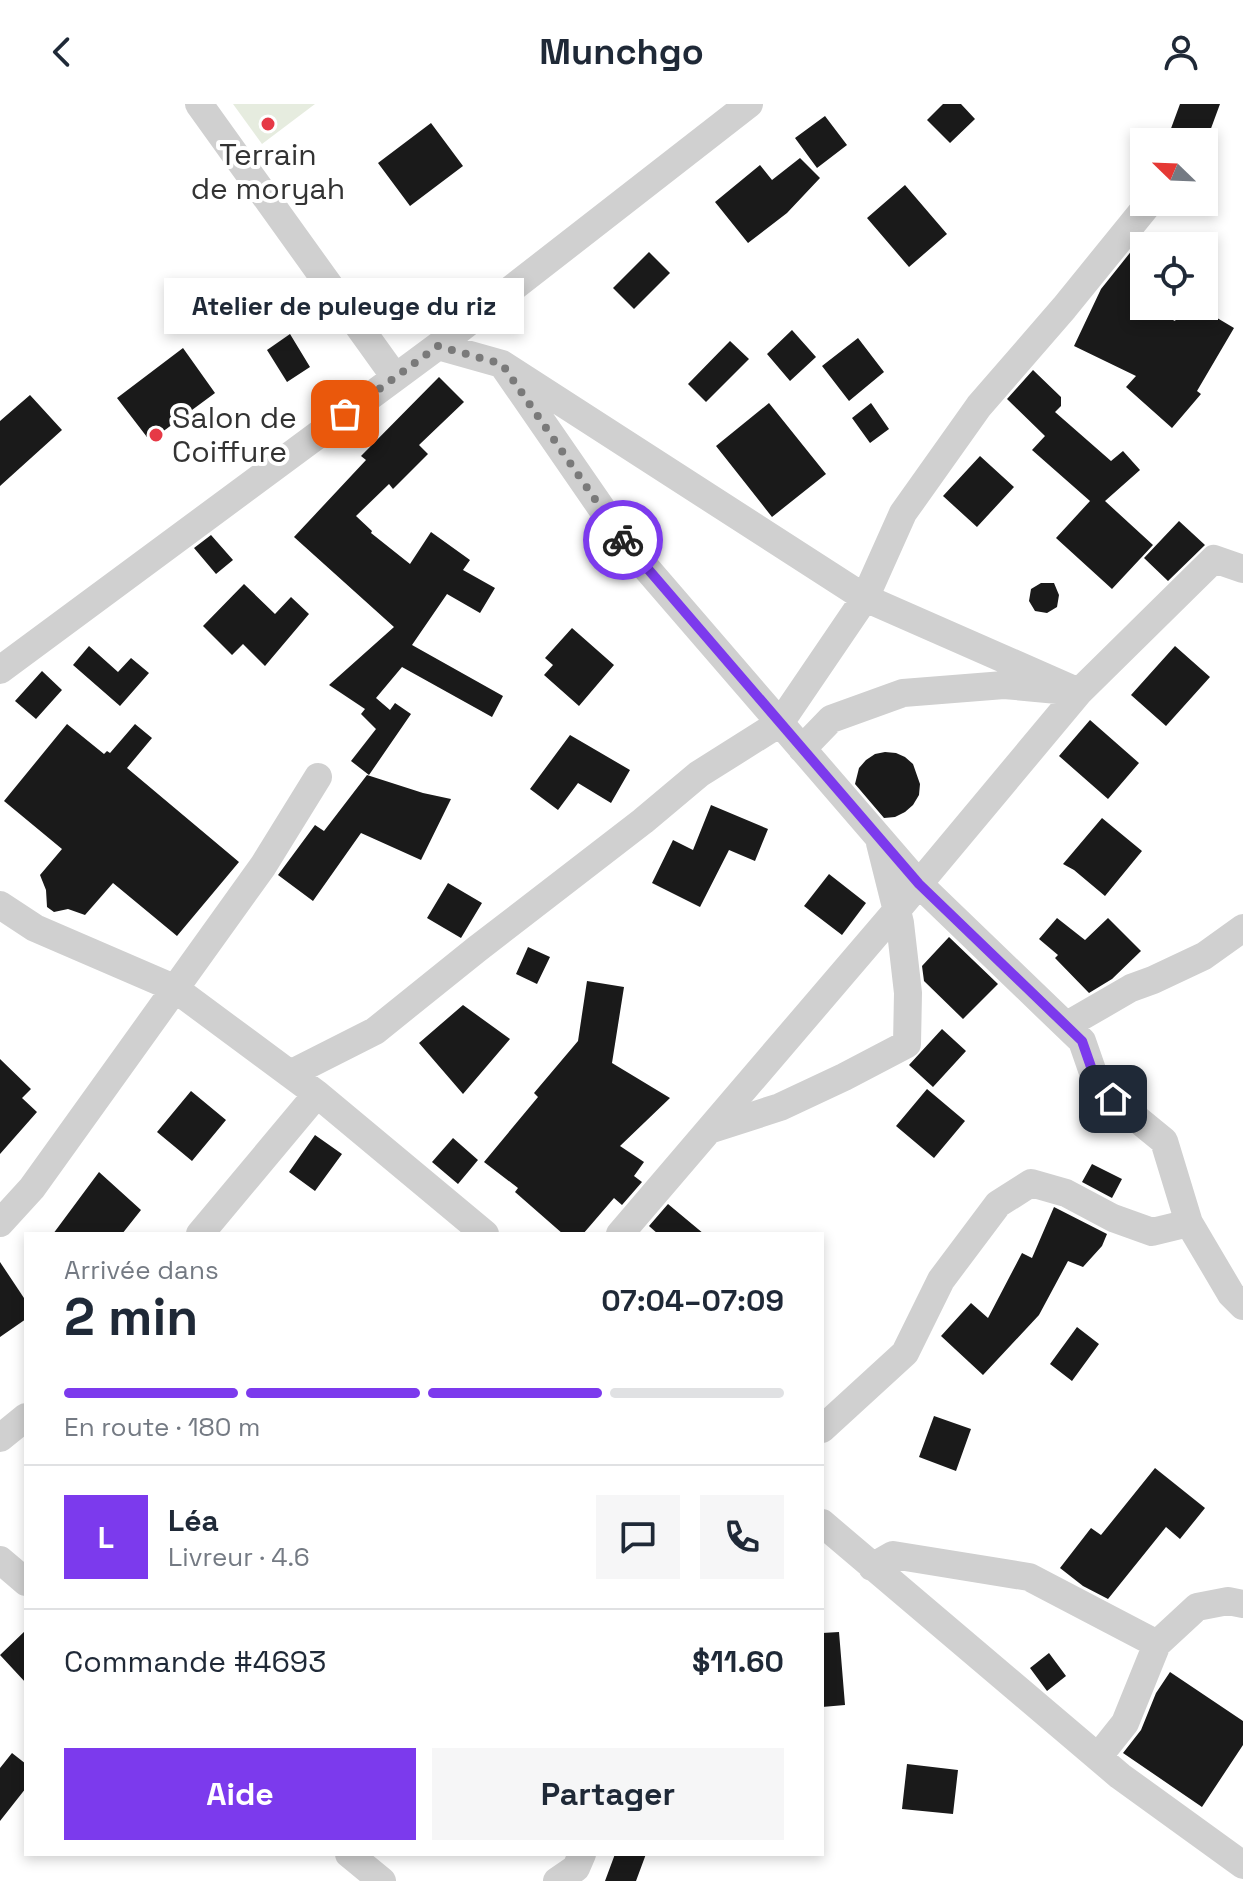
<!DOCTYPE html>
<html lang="fr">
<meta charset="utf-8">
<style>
body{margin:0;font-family:"Space Grotesk",sans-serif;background:#f6f6f7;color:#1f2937;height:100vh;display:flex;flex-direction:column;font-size:30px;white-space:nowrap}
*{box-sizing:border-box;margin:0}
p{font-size:26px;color:#747a83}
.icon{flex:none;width:44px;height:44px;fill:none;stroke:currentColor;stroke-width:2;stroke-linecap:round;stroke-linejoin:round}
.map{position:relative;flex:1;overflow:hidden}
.drawer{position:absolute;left:24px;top:1128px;width:800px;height:624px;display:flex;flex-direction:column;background:#fff;border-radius:0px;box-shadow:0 4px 12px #0003}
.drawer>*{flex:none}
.needle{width:52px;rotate:293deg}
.tools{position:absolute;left:1130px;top:24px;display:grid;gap:16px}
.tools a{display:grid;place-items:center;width:88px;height:88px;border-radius:0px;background:#fff;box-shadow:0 4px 12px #0003;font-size:40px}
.pin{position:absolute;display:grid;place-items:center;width:68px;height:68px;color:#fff;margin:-34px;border-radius:16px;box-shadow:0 4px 12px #0006}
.courier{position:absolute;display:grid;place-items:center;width:80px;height:80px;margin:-40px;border:6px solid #7c3aed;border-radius:50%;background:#fff;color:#222;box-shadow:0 2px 10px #0007}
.bubble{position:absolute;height:56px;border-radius:0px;background:#fff;box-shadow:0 4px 12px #0003;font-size:26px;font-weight:700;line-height:56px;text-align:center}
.headline em{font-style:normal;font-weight:700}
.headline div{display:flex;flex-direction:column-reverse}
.headline{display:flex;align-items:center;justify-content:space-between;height:136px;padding:0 40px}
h1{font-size:52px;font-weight:700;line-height:60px}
.bar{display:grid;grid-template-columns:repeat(4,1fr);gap:12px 8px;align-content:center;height:96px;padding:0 40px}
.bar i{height:10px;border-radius:6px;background:#e0e1e3}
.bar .active{background:#7c3aed}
.bar p{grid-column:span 4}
.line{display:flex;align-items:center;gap:20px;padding:0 40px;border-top:2px solid #e0e1e3}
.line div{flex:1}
.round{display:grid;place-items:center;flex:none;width:84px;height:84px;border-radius:0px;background:#f6f6f7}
.cta{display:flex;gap:16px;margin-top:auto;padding:16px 40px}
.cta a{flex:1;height:92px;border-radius:0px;background:#7c3aed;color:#fff;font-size:32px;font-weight:700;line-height:92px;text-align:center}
.cta a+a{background:#f6f6f7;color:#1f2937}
header{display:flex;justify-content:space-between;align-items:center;height:104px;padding:0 40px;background:#fff;font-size:36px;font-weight:700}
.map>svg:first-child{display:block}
.green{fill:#e6ecdf}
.building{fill:#1a1a1a}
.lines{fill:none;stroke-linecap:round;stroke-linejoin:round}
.minor{stroke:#d0d0d0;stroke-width:28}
.done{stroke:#7a7a7a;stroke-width:8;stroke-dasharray:0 14.4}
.route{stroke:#7c3aed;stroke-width:10}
.poi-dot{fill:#e63946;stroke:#fff;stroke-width:3}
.labels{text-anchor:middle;stroke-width:8;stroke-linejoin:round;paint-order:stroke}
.poi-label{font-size:30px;fill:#333;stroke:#fff}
</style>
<header><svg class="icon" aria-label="back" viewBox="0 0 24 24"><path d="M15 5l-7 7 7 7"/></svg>Munchgo<svg class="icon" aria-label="person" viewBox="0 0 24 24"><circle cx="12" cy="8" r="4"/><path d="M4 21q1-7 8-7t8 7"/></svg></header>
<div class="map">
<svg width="1243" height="1777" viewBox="0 0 1243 1777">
<rect width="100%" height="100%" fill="#fff"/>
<!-- green -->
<path class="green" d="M 233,0 L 315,0 L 262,40 Z"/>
<!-- building -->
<path class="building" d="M 943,0 L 961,0 L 975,15 L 950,39 L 927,16 Z
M 1180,0 L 1220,0 L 1206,38 L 1166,38 Z
M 825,12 L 847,41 L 817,64 L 795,34 Z
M 431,19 L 463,62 L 410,102 L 378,59 Z
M 800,54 L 820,74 L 787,109 L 748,139 L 715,98 L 760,61 L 772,76 Z
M 905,81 L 947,130 L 909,163 L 867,114 Z
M 1133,145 L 1144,151 L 1144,202 L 1175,217 L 1183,202 L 1197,202 L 1234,224 L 1197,287 L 1201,290 L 1172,324 L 1126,283 L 1136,272 L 1074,242 L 1101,185 Z
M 649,148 L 670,169 L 634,205 L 613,184 Z
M 792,226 L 816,253 L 790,277 L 767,250 Z
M 290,230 L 310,263 L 287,278 L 267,246 Z
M 858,234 L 884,268 L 849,297 L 822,262 Z
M 730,237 L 749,255 L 706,298 L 688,280 Z
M 183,244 L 215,289 L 150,337 L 117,294 Z
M 1033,266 L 1061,293 L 1061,302 L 1055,308 L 1111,357 L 1123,347 L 1140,366 L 1105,397 L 1153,441 L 1112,485 L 1056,434 L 1090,397 L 1032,346 L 1045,332 L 1007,295 Z
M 439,273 L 464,298 L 419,341 L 428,350 L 393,385 L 389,380 L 356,412 L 372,427 L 371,429 L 410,460 L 431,428 L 470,456 L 463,466 L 495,484 L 480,509 L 447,490 L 412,541 L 503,592 L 492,613 L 402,563 L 376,594 L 390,606 L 395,599 L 411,610 L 369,671 L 351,657 L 376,625 L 361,610 L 365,605 L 329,581 L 394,523 L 294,433 L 366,356 L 361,352 Z
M 30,291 L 62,326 L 0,382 L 0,317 Z
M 769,299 L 826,370 L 772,413 L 716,342 Z
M 871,299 L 889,325 L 870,339 L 852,314 Z
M 980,352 L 1014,383 L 977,423 L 943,392 Z
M 1179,417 L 1205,441 L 1168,477 L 1144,454 Z
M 211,431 L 233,456 L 216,470 L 194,444 Z
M 1041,479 L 1054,479 L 1059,491 L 1057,503 L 1047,509 L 1035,507 L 1029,497 L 1031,485 Z
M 244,480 L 275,510 L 291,493 L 309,510 L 265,562 L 243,540 L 232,551 L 203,522 Z
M 572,524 L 614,561 L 579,602 L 544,571 L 553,561 L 545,554 Z
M 89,542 L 118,568 L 131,554 L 149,569 L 120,602 L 73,561 Z
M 1175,542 L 1210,573 L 1166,622 L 1131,591 Z
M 42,567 L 62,586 L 36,615 L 15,597 Z
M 1090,616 L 1139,659 L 1108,695 L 1059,652 Z
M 67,620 L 104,650 L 107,647 L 110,649 L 135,620 L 152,634 L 127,664 L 239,758 L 177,832 L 113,779 L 85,811 L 68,805 L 54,808 L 47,803 L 46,786 L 40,771 L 62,745 L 4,697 Z
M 570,631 L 630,666 L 611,699 L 578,679 L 558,706 L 530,685 Z
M 885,648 L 896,649 L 905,653 L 913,660 L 920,680 L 919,691 L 913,701 L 905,708 L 895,713 L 884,714 L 855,680 L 859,664 L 866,656 L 875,650 Z
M 367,671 L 423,689 L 451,695 L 421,756 L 361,729 L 313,797 L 278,771 L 315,721 L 324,727 Z
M 711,701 L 768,725 L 755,757 L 729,746 L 700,803 L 652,779 L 673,736 L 693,746 Z
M 1102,714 L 1142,747 L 1105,792 L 1074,766 L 1063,760 Z
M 829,770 L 866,799 L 842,831 L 804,802 Z
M 448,779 L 482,799 L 461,834 L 427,814 Z
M 1057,814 L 1085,836 L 1108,814 L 1141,847 L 1112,875 L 1089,889 L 1055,854 L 1058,851 L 1039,835 Z
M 949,833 L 998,880 L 963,915 L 924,877 L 922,862 Z
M 528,843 L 550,853 L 537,880 L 516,870 Z
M 587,877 L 624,883 L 612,959 L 670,994 L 620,1042 L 644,1058 L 634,1072 L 642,1078 L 622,1101 L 614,1094 L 583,1130 L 563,1130 L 515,1088 L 518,1084 L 484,1058 L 538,993 L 534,989 L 578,937 Z
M 463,901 L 510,935 L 463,990 L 419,939 Z
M 942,925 L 966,947 L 933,983 L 909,961 Z
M 0,955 L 31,985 L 22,994 L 37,1008 L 0,1050 Z
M 927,985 L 965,1017 L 934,1054 L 896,1022 Z
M 191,987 L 226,1016 L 192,1057 L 157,1028 Z
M 315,1031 L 342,1050 L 315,1087 L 289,1068 Z
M 453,1034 L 478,1056 L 458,1080 L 432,1058 Z
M 1092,1060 L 1122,1075 L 1112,1094 L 1082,1078 Z
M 99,1068 L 141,1106 L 122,1130 L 53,1130 Z
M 668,1100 L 704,1130 L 658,1130 L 649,1122 Z
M 1054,1103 L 1107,1130 L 1102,1142 L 1083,1163 L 1068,1157 L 1039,1211 L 983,1271 L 941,1232 L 971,1199 L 988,1214 L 1022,1149 L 1032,1154 Z
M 0,1158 L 26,1197 L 26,1215 L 0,1233 Z
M 1077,1223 L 1099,1240 L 1072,1277 L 1050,1260 Z
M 934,1312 L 971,1325 L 956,1367 L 919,1353 Z
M 1155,1364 L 1205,1404 L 1180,1435 L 1166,1423 L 1108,1495 L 1083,1482 L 1060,1464 L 1091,1424 L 1101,1431 Z
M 26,1526 L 26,1579 L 0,1551 Z
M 839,1528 L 845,1601 L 822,1603 L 822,1529 Z
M 1049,1549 L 1066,1572 L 1047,1587 L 1030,1564 Z
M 1170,1568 L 1243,1617 L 1243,1641 L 1202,1703 L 1123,1649 L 1141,1626 L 1156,1589 Z
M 12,1649 L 26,1660 L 26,1684 L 0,1717 L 0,1664 Z
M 907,1660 L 958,1666 L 953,1710 L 902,1705 Z
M 615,1750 L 646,1750 L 636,1777 L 605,1777 Z"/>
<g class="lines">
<!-- minor -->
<path class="minor" d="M 199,0 L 395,273
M 438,242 L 502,260 L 865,494 L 1079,588 L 1004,581 L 903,589 L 831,615 L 802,645
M 502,260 L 629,444 L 919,780 L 1082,937 L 1098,983 L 1164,1037 L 1189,1119 L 1152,1128 L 1113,1114 L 1066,1089 L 1031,1079 L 998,1100 L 941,1176 L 905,1249 L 822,1325
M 0,566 L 438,242 L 749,0
M 0,801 L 35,824 L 174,884 L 317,990 L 485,1130
M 1067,921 L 1131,884 L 1153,876 L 1204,852 L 1243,824
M 290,970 L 375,927 L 477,845 L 643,717 L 699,670 L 780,619 L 865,494 L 903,409 L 979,302 L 1064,204 L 1150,98
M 709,1026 L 780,1003 L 844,973 L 907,940 L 908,889 L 900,819 L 880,739
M 0,1119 L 32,1084 L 263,762 L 318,673
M 1189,1119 L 1231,1190 L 1243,1202
M 200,1130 L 317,990
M 620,1130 L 897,806 L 1079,588 L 1214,455 L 1243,465
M 0,1334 L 26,1313
M 822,1419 L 1120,1672 L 1243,1761
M 0,1456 L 26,1478
M 872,1463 L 893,1451 L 1029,1473 L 1157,1540
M 1098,1653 L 1125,1619 L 1157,1540 L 1197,1503 L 1228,1497 L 1243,1500
M 349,1750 L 382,1777
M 557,1777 L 576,1764 L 582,1750"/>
</g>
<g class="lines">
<!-- done -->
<path class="done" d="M 345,310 L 438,242 L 502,260 L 623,436"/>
<!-- route -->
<path class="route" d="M 623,436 L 919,780 L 1082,937 L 1098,983 L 1113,995"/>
</g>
<!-- markers -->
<g class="poi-dot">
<circle cx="268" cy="20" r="8"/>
<circle cx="156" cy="331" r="8"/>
</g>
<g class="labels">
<!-- poi labels -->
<g class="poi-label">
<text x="268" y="61">Terrain<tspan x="268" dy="34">de moryah</tspan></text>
<text x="172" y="324" text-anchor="start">Salon de<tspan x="172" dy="34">Coiffure</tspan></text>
</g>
</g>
</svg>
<div class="tools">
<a><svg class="needle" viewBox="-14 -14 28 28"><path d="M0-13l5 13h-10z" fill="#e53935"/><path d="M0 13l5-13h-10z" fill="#747a83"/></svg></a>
<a><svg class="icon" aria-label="locate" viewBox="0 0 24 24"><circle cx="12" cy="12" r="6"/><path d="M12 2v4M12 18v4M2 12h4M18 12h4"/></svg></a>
</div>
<div class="pin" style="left:345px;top:310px;background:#ea580c"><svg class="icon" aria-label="bag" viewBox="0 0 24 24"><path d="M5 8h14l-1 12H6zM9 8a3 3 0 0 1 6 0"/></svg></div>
<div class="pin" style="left:1113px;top:995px;background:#1f2937"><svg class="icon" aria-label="home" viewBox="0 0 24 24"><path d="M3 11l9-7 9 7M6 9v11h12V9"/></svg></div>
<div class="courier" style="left:623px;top:436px"><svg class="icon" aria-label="bike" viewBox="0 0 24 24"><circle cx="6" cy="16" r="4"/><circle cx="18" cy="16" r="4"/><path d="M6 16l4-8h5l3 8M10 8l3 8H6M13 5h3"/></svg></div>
<div class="bubble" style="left:164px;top:174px;width:360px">Atelier de puleuge du riz</div>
<section class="drawer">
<div class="headline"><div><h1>2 min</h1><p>Arrivée dans</p></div><em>07:04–07:09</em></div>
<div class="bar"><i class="active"></i><i class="active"></i><i class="active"></i><i></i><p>En route · 180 m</p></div>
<div class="line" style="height:144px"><b class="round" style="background:#7c3aed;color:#fff">L</b><div><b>Léa</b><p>Livreur · 4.6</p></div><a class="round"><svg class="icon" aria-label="chat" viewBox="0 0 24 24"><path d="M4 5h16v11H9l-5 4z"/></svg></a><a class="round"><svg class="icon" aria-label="phone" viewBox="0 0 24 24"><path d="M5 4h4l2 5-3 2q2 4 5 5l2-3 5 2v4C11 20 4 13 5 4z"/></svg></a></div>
<div class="line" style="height:104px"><div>Commande #4693</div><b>$11.60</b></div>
<div class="cta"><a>Aide</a><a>Partager</a></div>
</section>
</div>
